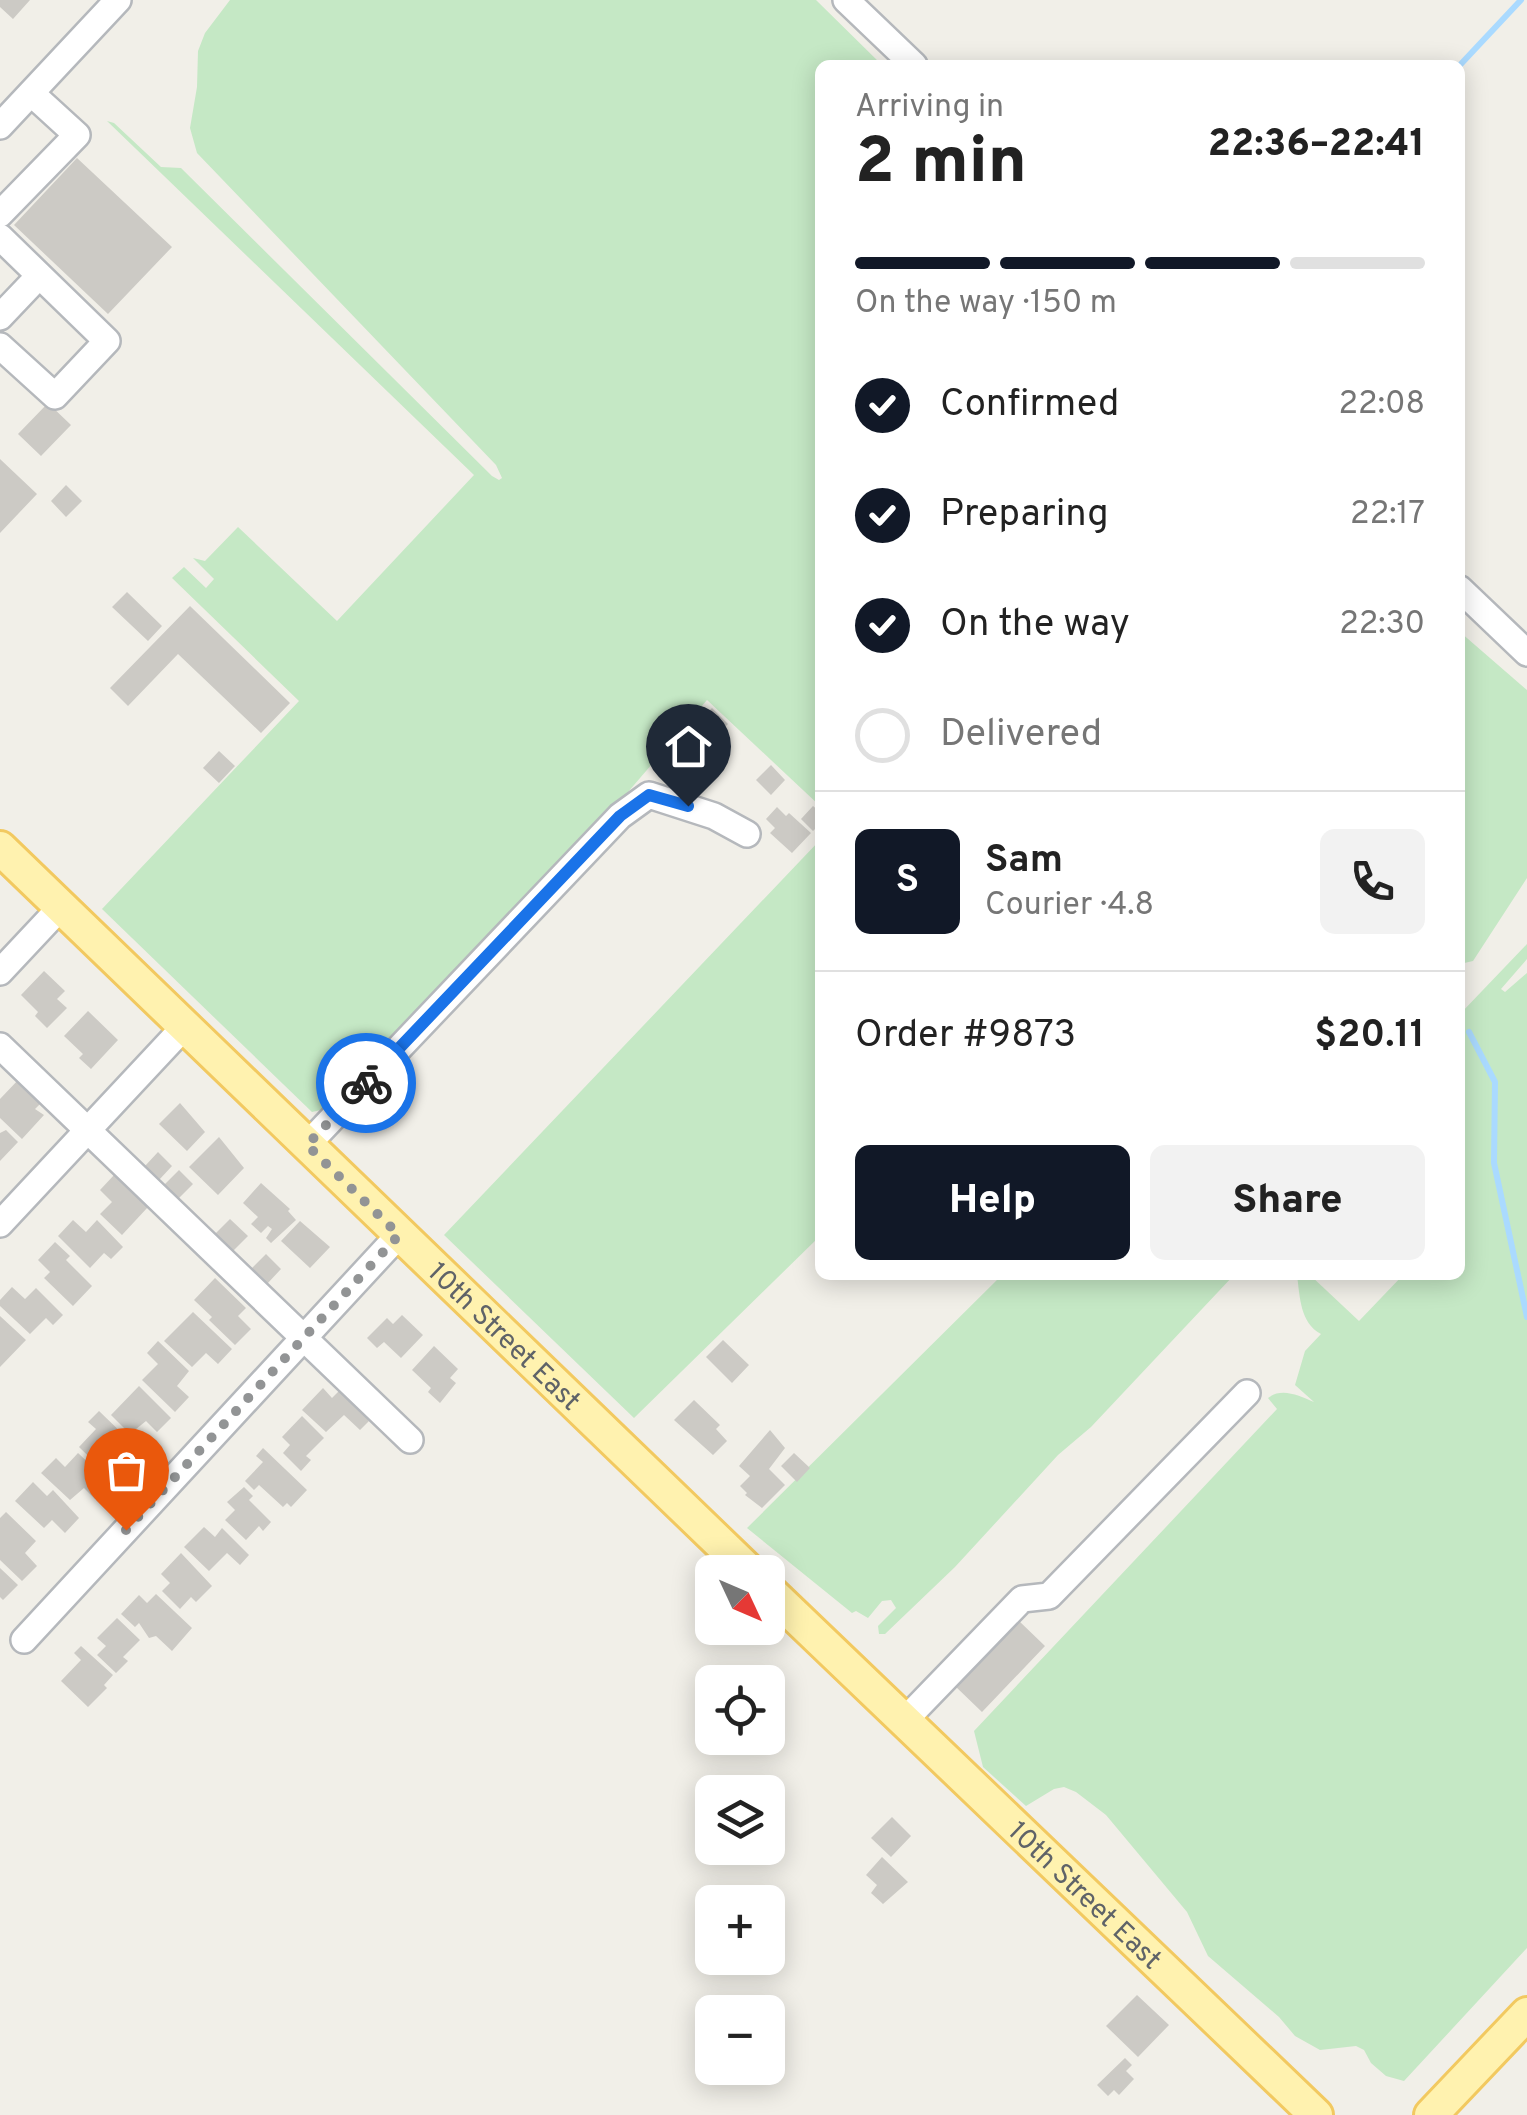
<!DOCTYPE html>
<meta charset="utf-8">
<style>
body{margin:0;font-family:Overpass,sans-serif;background:#f2f2f2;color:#222;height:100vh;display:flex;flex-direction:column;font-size:38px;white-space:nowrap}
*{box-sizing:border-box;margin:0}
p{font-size:32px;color:#767676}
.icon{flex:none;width:55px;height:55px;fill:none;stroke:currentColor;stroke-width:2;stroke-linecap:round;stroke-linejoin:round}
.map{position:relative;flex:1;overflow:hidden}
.panel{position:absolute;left:815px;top:60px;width:650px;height:1220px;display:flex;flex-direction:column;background:#fff;border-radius:15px;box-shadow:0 5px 25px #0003}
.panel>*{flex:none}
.needle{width:65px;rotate:134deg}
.controls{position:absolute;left:695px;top:1555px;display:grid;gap:20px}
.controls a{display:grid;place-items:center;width:90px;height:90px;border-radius:15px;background:#fff;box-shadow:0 5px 25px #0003;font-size:50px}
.pin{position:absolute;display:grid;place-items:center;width:85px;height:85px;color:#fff;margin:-102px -42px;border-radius:50% 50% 50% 0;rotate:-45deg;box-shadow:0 0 10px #0007}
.pin .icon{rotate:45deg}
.courier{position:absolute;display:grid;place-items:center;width:100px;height:100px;margin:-50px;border:8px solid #1a73e8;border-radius:50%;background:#fff;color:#222;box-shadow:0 2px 12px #0007}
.overview em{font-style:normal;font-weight:800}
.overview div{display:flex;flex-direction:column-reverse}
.overview{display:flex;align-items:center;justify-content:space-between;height:170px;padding:0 40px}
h1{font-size:65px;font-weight:800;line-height:75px}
.bar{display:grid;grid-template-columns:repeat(4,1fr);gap:15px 10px;align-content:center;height:120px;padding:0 40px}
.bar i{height:12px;border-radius:8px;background:#e0e0e0}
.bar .on{background:#111827}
.bar p{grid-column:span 4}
.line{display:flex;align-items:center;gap:25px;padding:0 40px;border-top:2px solid #e0e0e0}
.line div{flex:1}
.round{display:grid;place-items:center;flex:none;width:105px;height:105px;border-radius:15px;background:#f2f2f2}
ol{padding:0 40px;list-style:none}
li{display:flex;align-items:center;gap:30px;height:110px}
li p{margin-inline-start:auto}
li .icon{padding:10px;border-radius:50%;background:#111827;color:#fff;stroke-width:4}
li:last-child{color:#767676}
li i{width:55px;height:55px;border:5px solid #e0e0e0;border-radius:50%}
.button{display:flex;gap:20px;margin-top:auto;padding:20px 40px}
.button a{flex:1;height:115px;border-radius:15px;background:#111827;color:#fff;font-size:40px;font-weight:800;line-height:115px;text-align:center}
.button a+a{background:#f2f2f2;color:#222}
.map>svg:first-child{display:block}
.green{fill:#c5e8c5}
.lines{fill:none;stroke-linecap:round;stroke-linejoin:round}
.stream{stroke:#aadaff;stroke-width:6}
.building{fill:#cccac5}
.minor-casing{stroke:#b5b8bc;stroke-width:30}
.major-casing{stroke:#f2c960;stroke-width:38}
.minor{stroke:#fff;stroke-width:25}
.major{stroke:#fff2af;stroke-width:32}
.done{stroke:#929495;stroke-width:10;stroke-dasharray:0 18}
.route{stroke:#1a73e8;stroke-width:12}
.labels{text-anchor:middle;stroke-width:8;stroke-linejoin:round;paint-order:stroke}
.street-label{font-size:28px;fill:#5f6368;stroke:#fff}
</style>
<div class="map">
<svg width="1527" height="2115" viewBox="0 0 1527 2115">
<rect width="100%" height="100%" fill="#f1efe8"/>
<!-- green -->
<path class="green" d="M 230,0 L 816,0 L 882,65 L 820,65 L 820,806 L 707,700 L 628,792 L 325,1109 L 312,1112 L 102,909 L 299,701 L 172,578 L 184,567 L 206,588 L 214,579 L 193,558 L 205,561 L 238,527 L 337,621 L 474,475 L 107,121 L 114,123 L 161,167 L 181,168 L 492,476 L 499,480 L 502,478 L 496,465 L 197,153 L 190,128 L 197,87 L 198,51 L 205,33 Z
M 1460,632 L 1527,690 L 1527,878 L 1473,961 L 1460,964 Z
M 820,840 L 820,1236 L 634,1418 L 444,1235 Z
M 1527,944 L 1527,959 L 1501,989 L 1505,992 L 1527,973 L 1527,1948 L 1404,2081 L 1386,2076 L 1371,2063 L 1364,2050 L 1356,2046 L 1320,2050 L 1295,2036 L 1279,2017 L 1208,1956 L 1187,1912 L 1106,1815 L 1076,1792 L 1064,1787 L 1054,1789 L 1026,1806 L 983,1767 L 974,1731 L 1277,1409 L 1268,1398 C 1282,1387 1299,1396 1314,1402 L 1295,1385 L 1305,1351 L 1321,1334 C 1300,1323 1300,1297 1297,1275 L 1310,1275 L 1359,1321 L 1403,1275 L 1460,1275 L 1460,1014 Z
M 1002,1275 L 1234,1275 L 1091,1427 L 1058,1455 L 955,1567 L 885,1634 L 879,1634 L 878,1626 L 896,1608 L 891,1600 L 882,1601 L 868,1618 L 856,1611 L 852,1613 L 747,1528 Z"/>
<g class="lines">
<!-- stream -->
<path class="stream" d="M 1460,65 L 1521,0
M 1469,1032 L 1495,1082 L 1494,1163 L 1527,1317"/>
</g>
<!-- building -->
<path class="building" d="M 0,0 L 30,0 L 13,19 L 0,7 Z
M 77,158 L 172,247 L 108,314 L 14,225 Z
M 48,403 L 71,425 L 41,456 L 18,434 Z
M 0,459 L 37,494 L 0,533 Z
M 66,485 L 82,501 L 66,517 L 51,501 Z
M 127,592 L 162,626 L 148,641 L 112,607 Z
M 190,606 L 290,703 L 261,733 L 178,654 L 128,706 L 110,688 Z
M 712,708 L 728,724 L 712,740 L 704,733 L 691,746 L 683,737 Z
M 219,751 L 235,766 L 219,783 L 203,768 Z
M 771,765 L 785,780 L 771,795 L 756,780 Z
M 813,806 L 820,812 L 820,824 L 813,831 L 801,819 Z
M 777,807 L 786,816 L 789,813 L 811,833 L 792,853 L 770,833 L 775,828 L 766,819 Z
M 44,971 L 65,991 L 57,999 L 67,1008 L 47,1028 L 35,1016 L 38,1012 L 21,995 Z
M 88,1011 L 118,1040 L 91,1069 L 79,1058 L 83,1054 L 64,1036 Z
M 19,1079 L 42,1102 L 35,1109 L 44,1115 L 22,1139 L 0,1118 L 0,1099 Z
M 180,1103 L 205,1132 L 187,1151 L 159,1124 Z
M 6,1130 L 18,1142 L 0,1161 L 0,1133 Z
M 219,1137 L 244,1168 L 218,1195 L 189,1167 Z
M 158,1152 L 172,1166 L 159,1180 L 145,1166 Z
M 179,1170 L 193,1184 L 178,1199 L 164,1185 Z
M 115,1174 L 148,1207 L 122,1235 L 100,1214 L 112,1202 L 100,1190 Z
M 261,1183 L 290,1209 L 288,1211 L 296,1220 L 271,1243 L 266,1238 L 272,1229 L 268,1226 L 261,1233 L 251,1224 L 258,1217 L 243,1203 Z
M 230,1219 L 248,1236 L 231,1253 L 213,1236 Z
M 73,1220 L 86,1232 L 97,1220 L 123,1247 L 111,1259 L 104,1253 L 90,1268 L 58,1236 Z
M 300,1221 L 330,1247 L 310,1268 L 281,1241 Z
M 55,1242 L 70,1256 L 66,1260 L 92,1286 L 73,1306 L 44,1278 L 50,1272 L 38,1260 Z
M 266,1254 L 281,1269 L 267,1284 L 251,1269 Z
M 215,1278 L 246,1308 L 238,1316 L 251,1329 L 235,1345 L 209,1320 L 212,1317 L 194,1300 Z
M 12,1287 L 25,1299 L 36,1288 L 63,1315 L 53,1325 L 46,1318 L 30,1334 L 0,1306 L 0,1300 Z
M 193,1312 L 232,1349 L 218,1364 L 206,1353 L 192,1367 L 164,1341 Z
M 402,1315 L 423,1335 L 401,1358 L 384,1342 L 377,1348 L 367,1338 L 387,1318 L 393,1324 Z
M 0,1316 L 26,1340 L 0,1367 Z
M 723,1340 L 749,1365 L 732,1383 L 706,1357 Z
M 158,1341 L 189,1371 L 177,1386 L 189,1397 L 175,1412 L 142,1380 L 158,1364 L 147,1353 Z
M 434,1346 L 458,1369 L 450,1378 L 456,1383 L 440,1403 L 428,1392 L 431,1388 L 412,1370 Z
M 139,1386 L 171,1418 L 157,1432 L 146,1421 L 130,1434 L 111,1415 Z
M 323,1388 L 332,1398 L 340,1390 L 369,1421 L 360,1430 L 344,1415 L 326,1432 L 302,1410 Z
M 694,1400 L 720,1425 L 716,1429 L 727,1441 L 713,1455 L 674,1420 Z
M 99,1411 L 128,1439 L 115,1452 L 127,1463 L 112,1479 L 79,1447 L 96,1429 L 88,1422 Z
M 302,1416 L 324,1438 L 306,1456 L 311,1460 L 301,1471 L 283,1453 L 290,1445 L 282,1437 Z
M 770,1430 L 785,1448 L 769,1469 L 785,1485 L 762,1508 L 745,1495 L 747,1493 L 740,1486 L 750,1476 L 739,1466 Z
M 263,1448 L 307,1490 L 291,1507 L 287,1503 L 283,1507 L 259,1485 L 254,1490 L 245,1481 L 263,1462 L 256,1456 Z
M 78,1453 L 110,1483 L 95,1499 L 84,1488 L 70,1500 L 41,1473 L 56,1458 L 65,1467 Z
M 794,1453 L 810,1468 L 797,1482 L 781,1466 Z
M 33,1482 L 47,1496 L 53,1490 L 79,1518 L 65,1533 L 52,1520 L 44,1528 L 15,1501 Z
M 244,1487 L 253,1496 L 249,1500 L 271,1522 L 263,1531 L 259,1526 L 246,1540 L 225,1520 L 235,1510 L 227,1502 Z
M 6,1512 L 36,1541 L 25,1553 L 37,1566 L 22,1581 L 0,1560 L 0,1518 Z
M 204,1527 L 215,1537 L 222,1528 L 249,1555 L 240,1565 L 227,1553 L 209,1571 L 184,1547 Z
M 181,1553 L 212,1586 L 196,1602 L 191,1597 L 180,1609 L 162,1591 L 170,1583 L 161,1574 Z
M 0,1568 L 18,1585 L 3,1600 L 0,1597 Z
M 156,1594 L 192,1628 L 172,1651 L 156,1636 L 149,1638 L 139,1623 L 135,1627 L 121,1614 L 139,1595 L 147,1603 Z
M 117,1618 L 140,1640 L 123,1657 L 128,1661 L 116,1673 L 97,1655 L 106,1646 L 97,1638 Z
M 1018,1620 L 1045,1646 L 982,1712 L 955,1686 Z
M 81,1646 L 113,1675 L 104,1685 L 107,1688 L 88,1707 L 61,1681 L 81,1660 L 74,1653 Z
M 892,1817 L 911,1836 L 891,1857 L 871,1838 Z
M 882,1857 L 908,1882 L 883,1904 L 871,1893 L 877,1885 L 866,1875 Z
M 1137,1995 L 1169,2025 L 1138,2057 L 1106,2026 Z
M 1125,2058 L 1132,2065 L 1126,2071 L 1134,2079 L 1119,2095 L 1114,2090 L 1108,2096 L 1097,2085 Z"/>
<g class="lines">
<defs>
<path id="minor" d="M 846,0 L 914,65
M 0,126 L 118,0
M 0,214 L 77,135 L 31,93
M 0,237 L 107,341 L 55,396 L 0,346
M 0,317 L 38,277
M 1460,589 L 1527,653
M 0,972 L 60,908
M 0,1046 L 410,1440
M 307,1145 L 620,816 L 649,795 L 714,816 L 747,834
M 0,1224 L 185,1026
M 24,1640 L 399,1235
M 904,1721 L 1022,1599 L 1049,1596 L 1247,1393"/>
<g id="major">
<path id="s1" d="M 0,848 L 750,1572"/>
<path id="s2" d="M 768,1590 L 1316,2115"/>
<path d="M 1431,2115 L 1527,2014"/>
</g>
</defs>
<!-- minor casing -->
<use href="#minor" class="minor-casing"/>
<!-- major casing -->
<use href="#major" class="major-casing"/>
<!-- minor -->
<use href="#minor" class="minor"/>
<!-- major -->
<use href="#major" class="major"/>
</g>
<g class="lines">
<!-- done -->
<path class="done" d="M 126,1530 L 399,1235 L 307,1145 L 366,1083"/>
<!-- route -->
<path class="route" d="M 366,1083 L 620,816 L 649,795 L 688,806"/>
</g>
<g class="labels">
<!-- street labels -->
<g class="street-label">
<text dy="10" stroke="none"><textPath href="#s1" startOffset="702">10th Street East</textPath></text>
<text dy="10" stroke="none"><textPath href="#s2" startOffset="440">10th Street East</textPath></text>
</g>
</g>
</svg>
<div class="controls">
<a><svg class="needle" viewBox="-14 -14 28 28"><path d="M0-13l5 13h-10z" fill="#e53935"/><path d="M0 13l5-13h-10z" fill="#767676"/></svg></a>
<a><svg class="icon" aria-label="locate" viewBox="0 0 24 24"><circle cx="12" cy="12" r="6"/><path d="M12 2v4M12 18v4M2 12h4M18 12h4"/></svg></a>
<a><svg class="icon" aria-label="layers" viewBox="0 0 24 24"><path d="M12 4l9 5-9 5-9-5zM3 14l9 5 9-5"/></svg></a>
<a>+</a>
<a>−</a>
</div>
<div class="pin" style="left:126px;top:1530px;background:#ea580c"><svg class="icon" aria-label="bag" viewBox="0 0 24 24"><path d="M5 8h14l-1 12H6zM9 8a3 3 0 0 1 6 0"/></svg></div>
<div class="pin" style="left:688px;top:806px;background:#1f2937"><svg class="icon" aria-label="home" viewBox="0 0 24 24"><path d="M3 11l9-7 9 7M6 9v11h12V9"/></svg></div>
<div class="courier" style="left:366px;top:1083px"><svg class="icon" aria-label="bike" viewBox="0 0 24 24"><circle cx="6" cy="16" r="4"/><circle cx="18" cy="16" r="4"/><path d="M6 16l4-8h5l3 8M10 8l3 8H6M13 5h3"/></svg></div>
<section class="panel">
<div class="overview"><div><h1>2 min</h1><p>Arriving in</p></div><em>22:36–22:41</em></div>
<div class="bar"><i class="on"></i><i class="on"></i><i class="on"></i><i></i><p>On the way · 150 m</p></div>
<ol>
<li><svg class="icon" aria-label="check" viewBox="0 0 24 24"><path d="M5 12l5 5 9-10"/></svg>Confirmed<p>22:08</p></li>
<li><svg class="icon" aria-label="check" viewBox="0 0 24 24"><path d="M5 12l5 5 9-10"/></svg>Preparing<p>22:17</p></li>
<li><svg class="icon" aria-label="check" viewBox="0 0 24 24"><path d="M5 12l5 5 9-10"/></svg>On the way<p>22:30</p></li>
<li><i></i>Delivered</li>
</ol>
<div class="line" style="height:180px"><b class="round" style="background:#111827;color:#fff">S</b><div><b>Sam</b><p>Courier · 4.8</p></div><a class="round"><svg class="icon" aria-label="phone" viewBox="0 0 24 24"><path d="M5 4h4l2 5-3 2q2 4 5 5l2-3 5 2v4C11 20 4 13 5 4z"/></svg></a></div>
<div class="line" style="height:130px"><div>Order #9873</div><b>$20.11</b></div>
<div class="button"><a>Help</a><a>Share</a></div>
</section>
</div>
